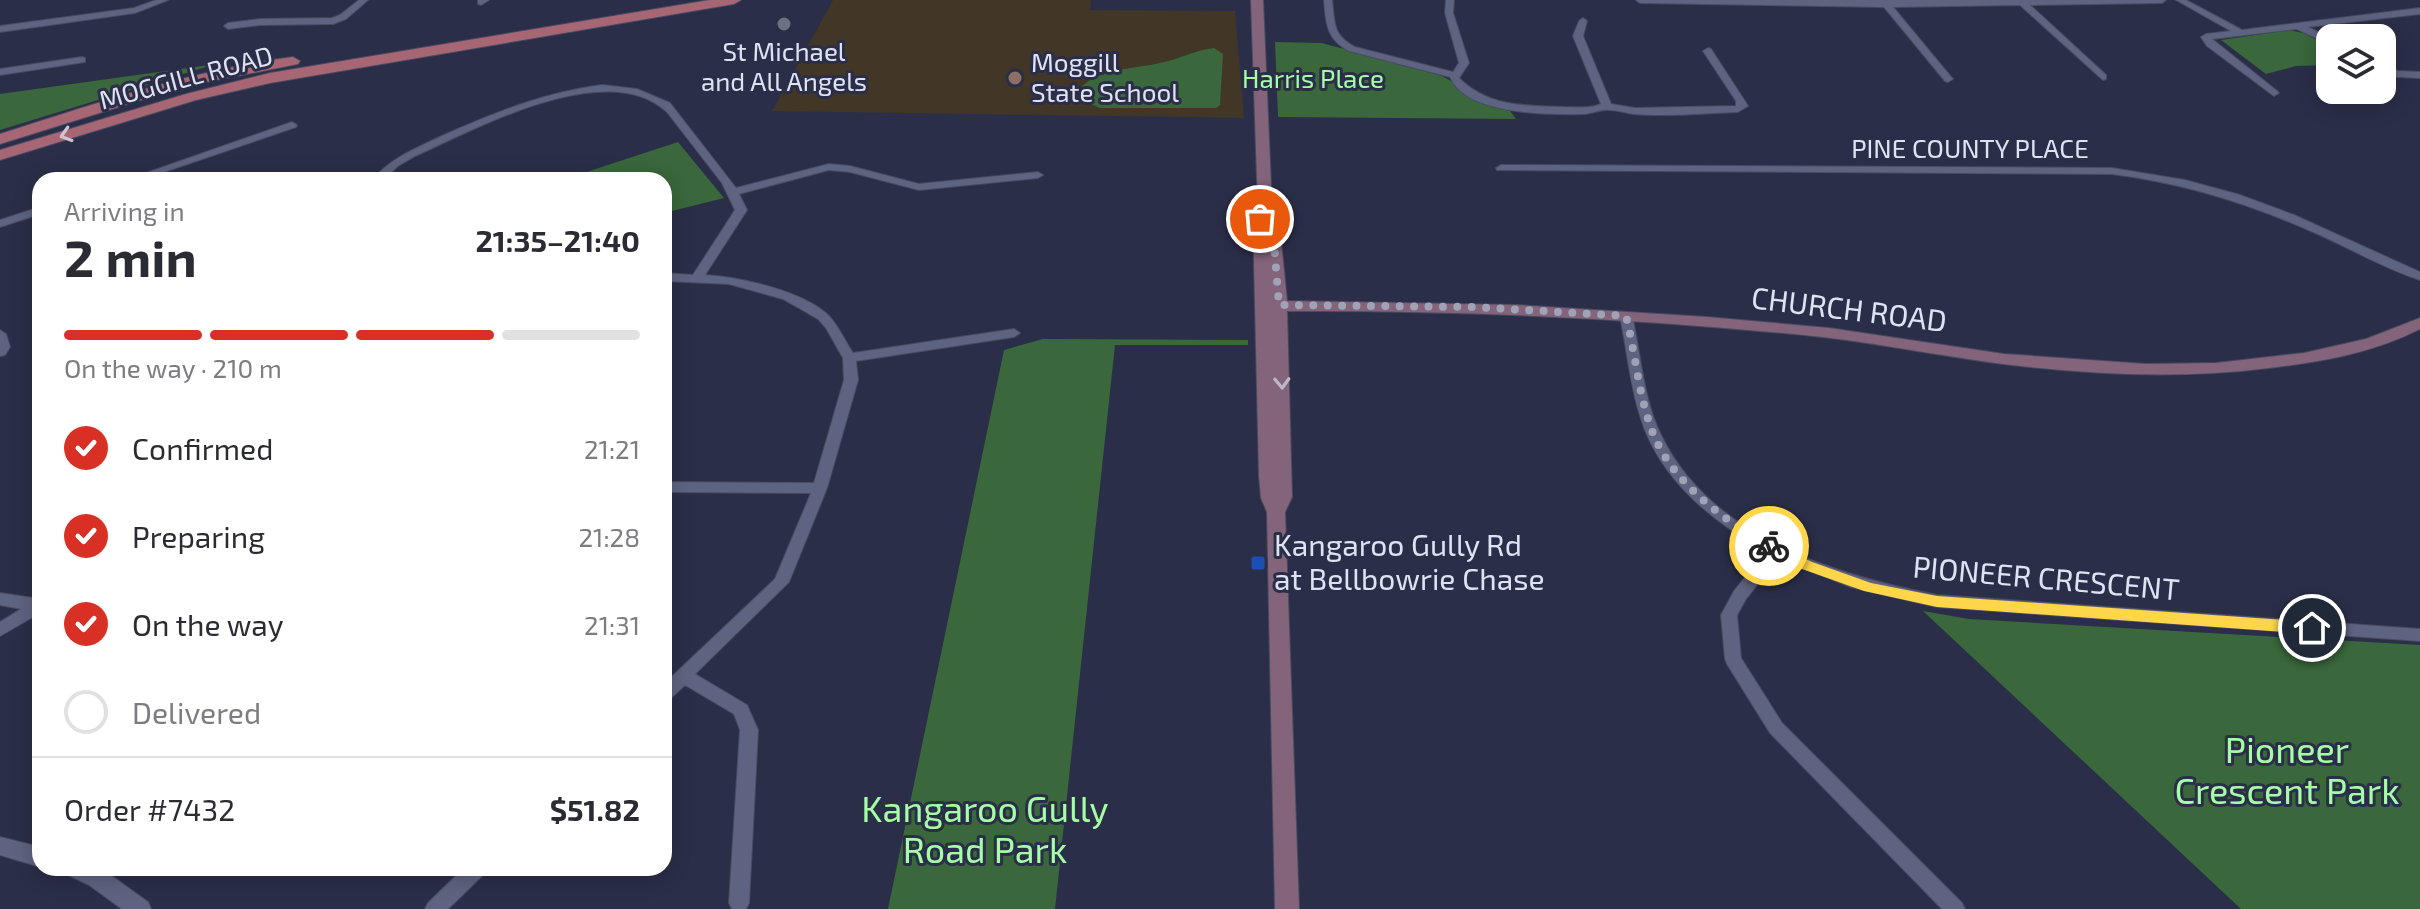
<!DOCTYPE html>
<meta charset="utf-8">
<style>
body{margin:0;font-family:"Exo 2",sans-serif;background:#f7f7f7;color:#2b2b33;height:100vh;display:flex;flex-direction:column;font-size:30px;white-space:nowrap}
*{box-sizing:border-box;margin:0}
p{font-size:26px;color:#7c7c81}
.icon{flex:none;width:44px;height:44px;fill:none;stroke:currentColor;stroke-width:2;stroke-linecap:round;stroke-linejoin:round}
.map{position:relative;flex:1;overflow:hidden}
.panel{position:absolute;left:32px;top:172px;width:640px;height:704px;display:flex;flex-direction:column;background:#fff;border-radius:24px;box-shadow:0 4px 20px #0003}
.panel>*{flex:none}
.buttons{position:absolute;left:2316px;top:24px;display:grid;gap:16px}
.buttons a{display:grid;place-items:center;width:80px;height:80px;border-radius:16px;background:#fff;box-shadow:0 4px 20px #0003;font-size:40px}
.pin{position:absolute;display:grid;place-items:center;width:68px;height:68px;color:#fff;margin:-34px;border:4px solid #fff;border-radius:50%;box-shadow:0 2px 8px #0007}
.courier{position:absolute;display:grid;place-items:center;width:80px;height:80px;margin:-40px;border:6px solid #ffd54a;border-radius:50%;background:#fff;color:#222;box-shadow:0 2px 10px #0007}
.summary em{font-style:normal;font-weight:700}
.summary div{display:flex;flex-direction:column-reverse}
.summary{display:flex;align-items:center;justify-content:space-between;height:136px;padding:0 32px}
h1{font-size:52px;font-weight:700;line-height:60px}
.bar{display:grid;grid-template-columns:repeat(4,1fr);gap:12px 8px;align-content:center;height:96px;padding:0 32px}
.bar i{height:10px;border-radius:6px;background:#e1e1e2}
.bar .active{background:#d93025}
.bar p{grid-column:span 4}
.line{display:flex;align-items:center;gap:20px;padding:0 32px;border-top:2px solid #e1e1e2}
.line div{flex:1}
ol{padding:0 32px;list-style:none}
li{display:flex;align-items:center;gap:24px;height:88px}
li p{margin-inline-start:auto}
li .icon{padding:8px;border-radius:50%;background:#d93025;color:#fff;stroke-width:4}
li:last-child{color:#7c7c81}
li i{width:44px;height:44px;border:4px solid #e1e1e2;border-radius:50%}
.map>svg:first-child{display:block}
.education{fill:#423627}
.green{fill:#3a673b}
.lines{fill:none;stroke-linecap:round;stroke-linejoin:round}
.minor-casing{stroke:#484b61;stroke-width:2}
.tertiary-casing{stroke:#484b61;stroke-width:2}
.secondary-casing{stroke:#484b61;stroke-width:2}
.primary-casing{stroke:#484b61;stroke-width:2}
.minor{fill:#5e6381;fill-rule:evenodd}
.tertiary{fill:#5e6381;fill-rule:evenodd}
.secondary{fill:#83647a;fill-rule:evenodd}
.primary{fill:#a76673;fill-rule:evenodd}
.oneway{stroke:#d1c3d3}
.oneway2{stroke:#bfb6c9}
.route{fill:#ffd54a}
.done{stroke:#a0a3b7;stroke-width:8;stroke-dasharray:0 14.4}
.worship-dot{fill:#6b7280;stroke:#2b2e48;stroke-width:3}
.education-dot{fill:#8d6e63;stroke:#2b2e48;stroke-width:3}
.transit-dot{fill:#1a4fb4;stroke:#2b2e48;stroke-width:3}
.labels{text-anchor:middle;stroke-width:6;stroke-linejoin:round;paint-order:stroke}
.far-poi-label{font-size:26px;fill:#dfe2f3;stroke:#2b2e48}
.far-street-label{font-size:26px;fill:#dfe2f3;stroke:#2b2e48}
.far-park-label{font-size:26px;fill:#a5fea5;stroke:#2b2e48}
.street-label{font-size:30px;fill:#dfe2f3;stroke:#2b2e48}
.poi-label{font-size:30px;fill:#dfe2f3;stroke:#2b2e48;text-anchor:start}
.near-park-label{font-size:36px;fill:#a5fea5;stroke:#2b2e48}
</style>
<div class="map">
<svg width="2420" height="909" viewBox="0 0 2420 909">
<rect width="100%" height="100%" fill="#2b2e48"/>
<!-- education -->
<path class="education" d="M 833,0 L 1091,0 L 1090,10 L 1235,11 L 1244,118 L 772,111 Z"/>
<!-- green -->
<path class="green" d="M 2289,30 L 2303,33 L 2330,46 L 2330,65 L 2296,66 L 2266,74 L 2221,40 Z
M 1275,42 L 1322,43 L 1442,76 L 1498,107 L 1510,111 L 1516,119 L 1278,117 Z
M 1214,48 L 1223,54 L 1220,105 L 1216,108 L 1100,108 L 1084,101 L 1082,86 C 1103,68 1134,69 1160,63 C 1180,59 1192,51 1214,48 Z
M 216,64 L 0,130 L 0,94 Z
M 678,142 L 724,198 L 664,213 L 664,180 L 562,180 Z
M 1043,339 L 1248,340 L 1248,345 L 1115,345 L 1055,909 L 888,909 L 1004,350 Z
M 1923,611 L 1969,619 L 2420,645 L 2420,909 L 2241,909 Z"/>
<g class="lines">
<defs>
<path id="minor" d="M 156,0 L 168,0 L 135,13 L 0,32 L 0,26 L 134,8 Z
M 359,0 L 368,0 L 346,19 L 333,24 L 261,25 L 228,29 L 224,26 L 228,23 L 261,19 L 332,18 L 340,15 Z
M 478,0 L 489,0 L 481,5 L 478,4 Z
M 1324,0 L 1332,0 C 1335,23 1332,35 1355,47 L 1453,72 L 1459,63 L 1445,13 L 1446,0 L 1454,0 L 1453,13 L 1469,63 L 1459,78 C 1488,107 1526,106 1564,107 C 1577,107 1589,109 1601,104 L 1573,36 L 1579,21 L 1583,18 L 1587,21 L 1583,36 L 1611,104 L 1635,108 L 1736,106 L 1736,101 L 1703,51 L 1708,48 L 1711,49 L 1748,106 L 1738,112 C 1704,113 1667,117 1634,114 C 1626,113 1617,110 1609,110 C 1602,109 1593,113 1585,114 C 1550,115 1465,115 1450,77 L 1349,51 C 1326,39 1326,23 1324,0 Z
M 1636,0 L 2166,0 L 2162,3 L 2030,5 L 2106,75 L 2106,79 L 2103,80 L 2020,5 L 1893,7 L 1951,77 L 1953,79 L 1948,82 L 1945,81 L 1884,7 L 1640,3 Z
M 2176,0 L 2186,0 L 2242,30 L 2420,8 L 2420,14 L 2308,27 L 2330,38 L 2330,45 L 2297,29 L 2212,39 L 2277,91 L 2279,93 L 2274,96 L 2207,46 L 2201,37 L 2206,34 L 2231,31 Z
M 82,57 L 85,58 L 85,62 L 0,75 L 0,69 Z
M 2382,65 L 2398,71 L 2420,72 L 2420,78 L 2397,77 L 2382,71 Z
M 602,85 L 637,89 L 670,103 L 736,188 L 829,164 L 850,166 L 919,184 L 1038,172 L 1043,175 L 1038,178 L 919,190 L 850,172 L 829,170 L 739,194 L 747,210 L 705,275 C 739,277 804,291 829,316 C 839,327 845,341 853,353 L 1014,329 L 1020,333 L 1014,337 L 856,361 L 858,380 L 827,488 L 789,582 L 695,674 L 747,705 L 758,730 L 749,903 L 746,909 L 732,909 L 729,903 L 740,730 L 734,714 L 685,685 L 670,699 L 664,701 L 664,684 L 775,579 L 811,493 L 664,492 L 664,482 L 814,483 L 844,380 L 843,358 L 826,328 L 818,319 L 783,299 L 729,284 L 664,281 L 664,273 L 693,275 L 735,210 L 722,183 L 667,112 C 607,56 476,129 415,156 L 398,166 L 383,180 L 372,180 C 392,157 417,148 444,135 C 496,112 546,92 602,85 Z
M 292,122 L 297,125 L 296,127 L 141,180 L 126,180 Z
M 1501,165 L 2112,168 L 2185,180 L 2240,195 L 2294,215 L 2420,272 L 2420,280 C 2383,268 2348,247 2313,232 C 2248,203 2183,183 2112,174 L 1497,170 L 1496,168 Z
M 40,207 L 40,214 L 0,227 L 0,220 Z
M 1626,312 L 1632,316 C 1641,355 1643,399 1661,435 C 1710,537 1834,575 1937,595 L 2420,629 L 2420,641 L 1937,607 L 1851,587 L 1778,558 L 1746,599 L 1737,615 L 1741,658 L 1782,723 L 1962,903 L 1965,909 L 1942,909 L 1770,733 L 1727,664 L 1725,659 L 1721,615 L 1734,591 L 1765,552 C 1712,520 1661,481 1641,419 C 1630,386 1627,350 1620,316 Z
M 0,330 L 6,334 L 10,347 L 5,355 L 0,356 Z
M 0,593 L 40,599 L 40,613 L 0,636 L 0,622 L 21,609 L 0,605 Z
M 464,868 L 486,868 L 484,874 L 448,909 L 425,909 L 428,903 Z"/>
<path id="tertiary" d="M 0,837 L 40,847 L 40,867 L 0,855 Z
M 65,868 L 98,868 L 105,871 L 148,902 L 151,909 L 122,909 L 89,885 L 68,875 Z"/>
<path id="secondary" d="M 1251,0 L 1263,0 L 1272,209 L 1268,218 L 1277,218 L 1279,221 L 1287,301 L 1517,305 L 1707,317 L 1829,328 L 2004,354 L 2146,364 L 2216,363 L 2304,353 L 2366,339 L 2420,318 L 2420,329 C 2373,353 2320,362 2269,368 C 2181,379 2091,375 2003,364 C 1933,355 1864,340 1794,334 C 1625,318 1456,310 1287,311 L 1292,497 L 1285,512 L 1299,909 L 1275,909 L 1267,512 L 1261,498 L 1259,476 L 1253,219 L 1258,209 Z"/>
<path id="primary" d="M 710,0 L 741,0 L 734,4 L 270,83 L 196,100 L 0,160 L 0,150 L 186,94 L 270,73 Z
M 293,57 L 300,61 L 298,64 L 186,86 L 0,144 L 0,134 C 97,103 192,70 293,57 Z"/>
</defs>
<!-- minor casing -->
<use href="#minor" class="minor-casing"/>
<!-- tertiary casing -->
<use href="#tertiary" class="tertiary-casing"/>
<!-- secondary casing -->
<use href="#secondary" class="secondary-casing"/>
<!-- primary casing -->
<use href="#primary" class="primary-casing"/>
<!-- minor -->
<use href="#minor" class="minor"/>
<!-- tertiary -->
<use href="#tertiary" class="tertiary"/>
<!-- secondary -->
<use href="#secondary" class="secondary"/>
<!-- primary -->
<use href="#primary" class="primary"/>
</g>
<!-- one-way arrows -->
<defs><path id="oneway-chevron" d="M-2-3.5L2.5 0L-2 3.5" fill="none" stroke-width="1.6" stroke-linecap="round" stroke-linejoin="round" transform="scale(2)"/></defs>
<use class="oneway" href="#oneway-chevron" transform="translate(66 135) rotate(163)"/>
<use class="oneway2" href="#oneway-chevron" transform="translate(1282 383) rotate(88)"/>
<!-- route -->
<path class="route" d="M 1769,541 L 1812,562 L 1871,583 L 1937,596 L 2312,622 L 2320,628 L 2312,634 L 1937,607 L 1864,591 L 1802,569 L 1764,550 L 1764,542 Z"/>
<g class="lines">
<!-- done -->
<path class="done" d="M 1260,219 L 1265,209 L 1272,219 L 1279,305 L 1475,307 L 1626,316 C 1635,352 1638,390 1650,425 C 1668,480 1721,518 1769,546"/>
</g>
<!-- markers -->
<circle class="worship-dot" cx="784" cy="24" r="8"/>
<circle class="education-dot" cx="1015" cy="78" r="8"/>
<rect class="transit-dot" x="1250" y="555" width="16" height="16" rx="4"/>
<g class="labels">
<!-- far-poi labels -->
<g class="far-poi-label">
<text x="784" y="61">St Michael<tspan x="784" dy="30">and All Angels</tspan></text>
<text x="1031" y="72" text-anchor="start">Moggill<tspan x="1031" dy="30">State School</tspan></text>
</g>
<!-- far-street labels -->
<g class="far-street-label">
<text transform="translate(186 78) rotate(-15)" y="9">MOGGILL ROAD</text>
<text x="1970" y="158">PINE COUNTY PLACE</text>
</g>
<!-- far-park labels -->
<g class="far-park-label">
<text x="1313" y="88">Harris Place</text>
</g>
<!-- street labels -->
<g class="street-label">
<text transform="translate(1849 310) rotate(7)" y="10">CHURCH ROAD</text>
<text transform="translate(2046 579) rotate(5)" y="10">PIONEER CRESCENT</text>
</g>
<!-- poi labels -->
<g class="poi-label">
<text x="1274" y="556">Kangaroo Gully Rd<tspan x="1274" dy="34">at Bellbowrie Chase</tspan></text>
</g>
<!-- near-park labels -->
<g class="near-park-label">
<text x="2287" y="763">Pioneer<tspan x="2287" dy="41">Crescent Park</tspan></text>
<text x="985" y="822">Kangaroo Gully<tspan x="985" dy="41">Road Park</tspan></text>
</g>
</g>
</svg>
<div class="buttons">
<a><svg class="icon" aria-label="layers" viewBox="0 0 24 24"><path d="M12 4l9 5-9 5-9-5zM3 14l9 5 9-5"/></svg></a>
</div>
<div class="pin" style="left:1260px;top:219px;background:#ea580c"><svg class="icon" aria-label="bag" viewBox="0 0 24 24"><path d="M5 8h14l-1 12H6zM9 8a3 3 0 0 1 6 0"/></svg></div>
<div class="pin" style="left:2312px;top:628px;background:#1f2937"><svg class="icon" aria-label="home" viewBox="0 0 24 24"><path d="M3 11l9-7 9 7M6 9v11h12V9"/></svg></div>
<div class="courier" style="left:1769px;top:546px"><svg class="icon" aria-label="bike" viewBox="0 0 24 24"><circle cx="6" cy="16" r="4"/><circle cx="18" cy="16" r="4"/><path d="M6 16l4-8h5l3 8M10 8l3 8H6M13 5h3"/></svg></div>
<section class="panel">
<div class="summary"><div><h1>2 min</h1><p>Arriving in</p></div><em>21:35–21:40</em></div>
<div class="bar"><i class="active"></i><i class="active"></i><i class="active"></i><i></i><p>On the way · 210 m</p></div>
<ol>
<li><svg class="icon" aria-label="check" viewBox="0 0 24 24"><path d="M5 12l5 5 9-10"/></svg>Confirmed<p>21:21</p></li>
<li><svg class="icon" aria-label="check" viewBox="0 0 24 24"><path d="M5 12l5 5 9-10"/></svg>Preparing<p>21:28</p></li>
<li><svg class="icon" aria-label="check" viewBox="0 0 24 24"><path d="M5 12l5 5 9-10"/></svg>On the way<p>21:31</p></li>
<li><i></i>Delivered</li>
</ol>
<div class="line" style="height:104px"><div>Order #7432</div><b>$51.82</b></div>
</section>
</div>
